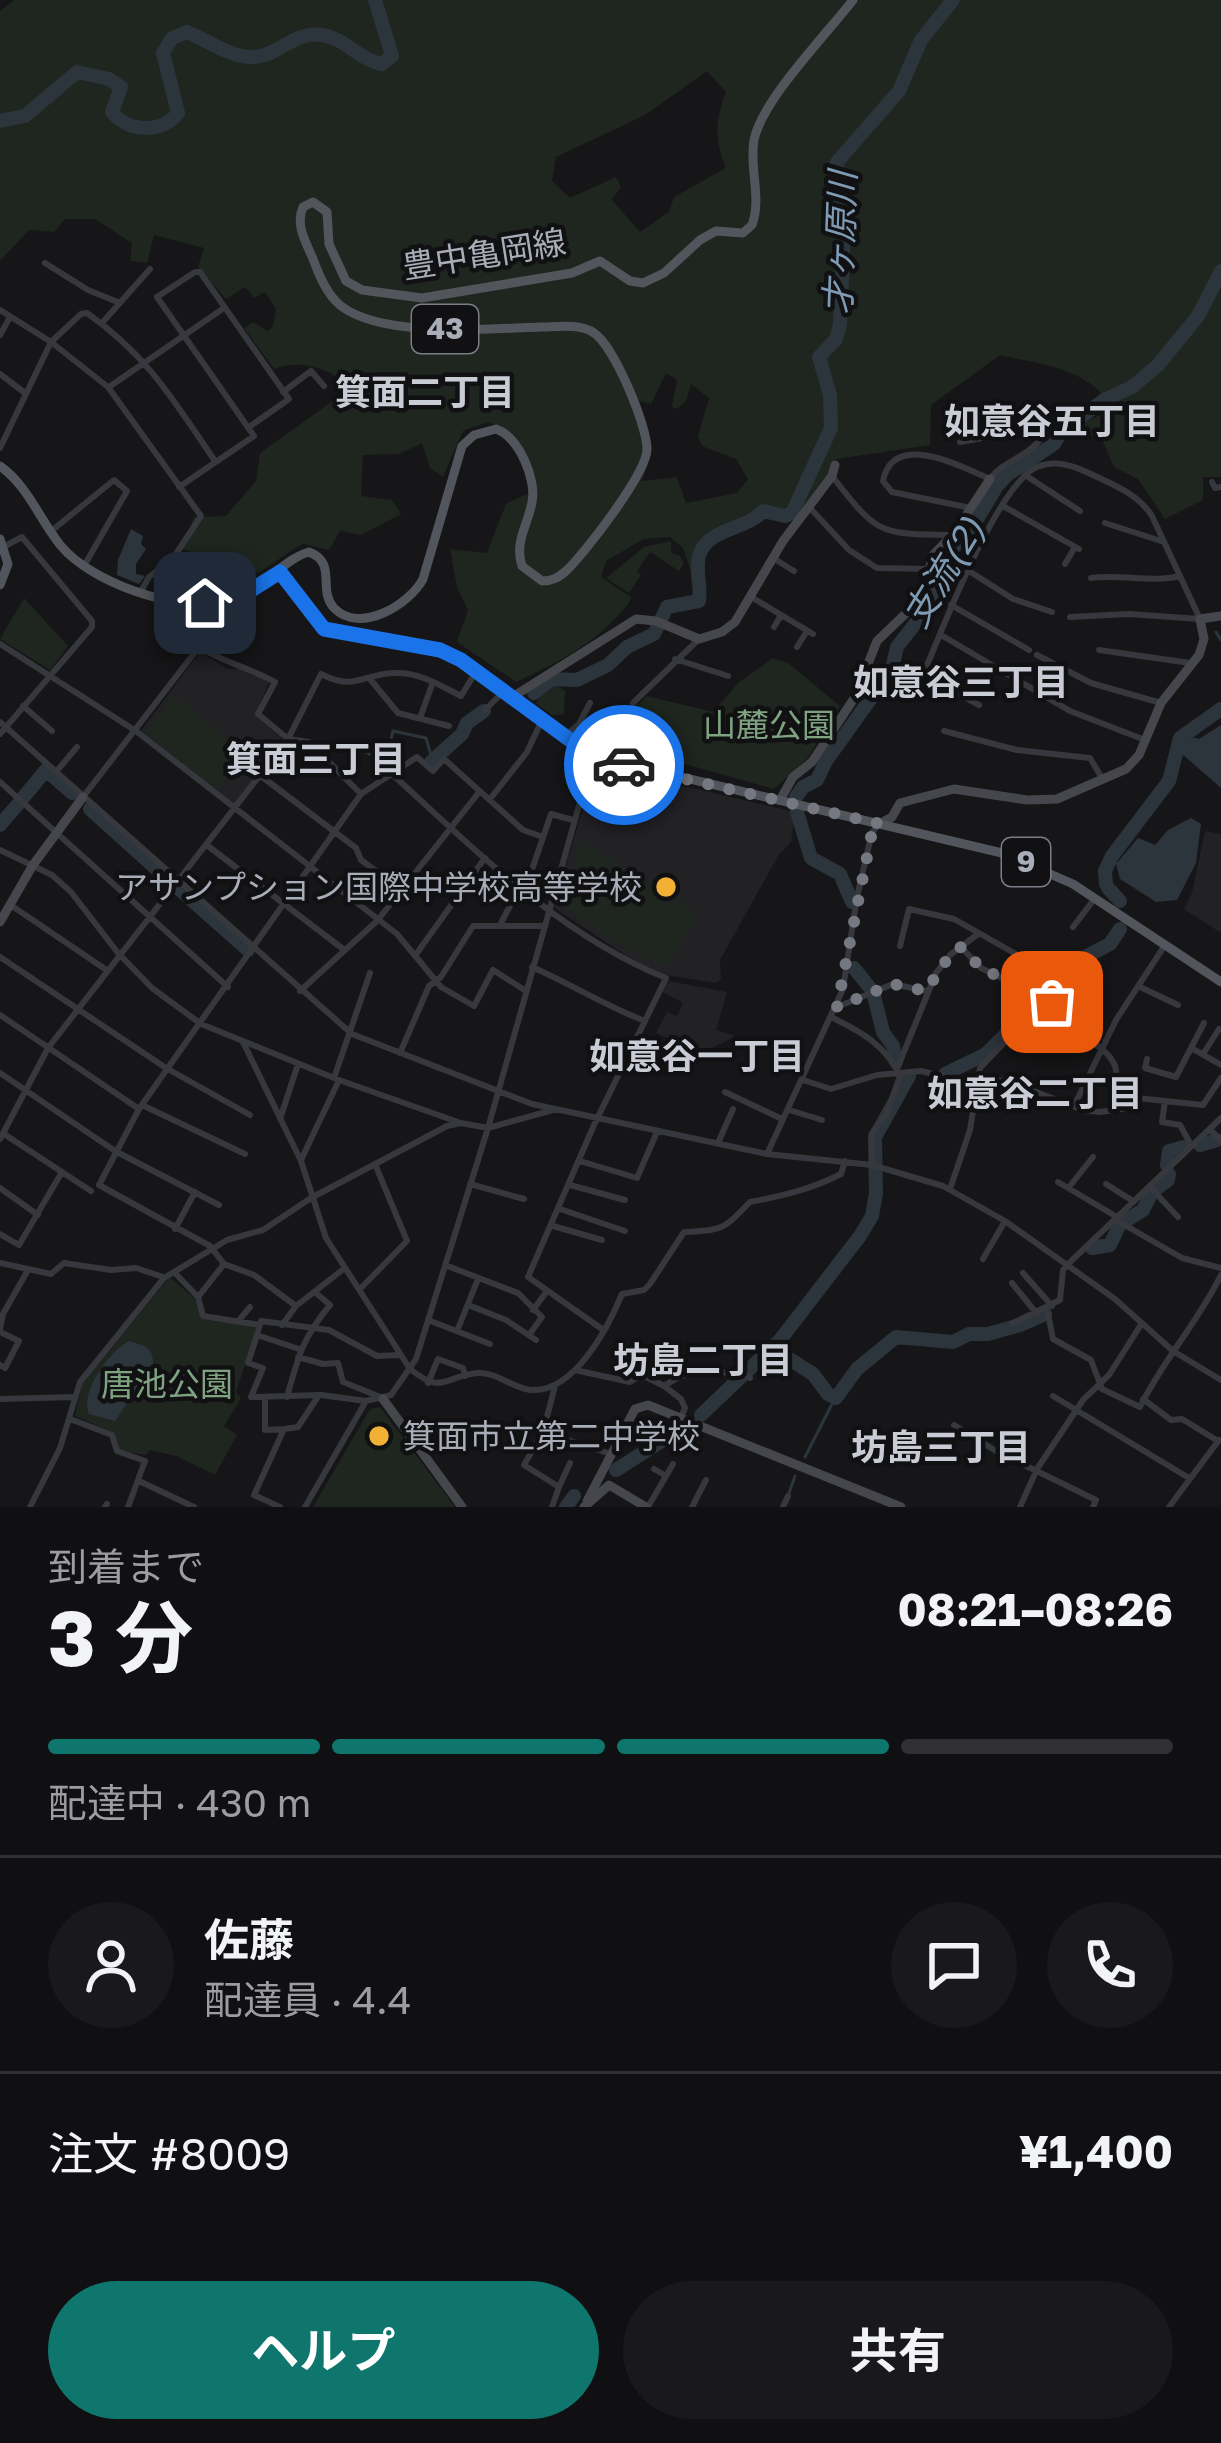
<!DOCTYPE html>
<html lang="ja">
<meta charset="utf-8">
<style>
body{margin:0;font-family:"Golos Text","Noto Sans JP",sans-serif;background:#19191b;color:#f1f3f6;height:100vh;display:flex;flex-direction:column;font-size:45px;white-space:nowrap}
*{box-sizing:border-box;margin:0}
p{font-size:39px;color:#9c9d9f}
.icon{flex:none;width:66px;height:66px;fill:none;stroke:currentColor;stroke-width:2;stroke-linecap:round;stroke-linejoin:round}
.map{position:relative;height:1507px;overflow:hidden}
.drawer{display:flex;flex-direction:column;background:#101012;flex:1}
.drawer>*{flex:none}
.pin{position:absolute;display:grid;place-items:center;width:102px;height:102px;color:#fff;margin:-51px;border-radius:24px;box-shadow:0 6px 18px #0006}
.courier{position:absolute;display:grid;place-items:center;width:120px;height:120px;margin:-60px;border:9px solid #1a73e8;border-radius:50%;background:#fff;color:#222;box-shadow:0 3px 15px #0007}
.overview em{font-style:normal;font-weight:700}
.overview div{display:flex;flex-direction:column-reverse}
.overview{display:flex;align-items:center;justify-content:space-between;height:204px;padding:0 48px}
h1{font-size:78px;font-weight:700;line-height:90px}
.bar{display:grid;grid-template-columns:repeat(4,1fr);gap:18px 12px;align-content:center;height:144px;padding:0 48px}
.bar i{height:15px;border-radius:9px;background:#303032}
.bar .active{background:#0f766e}
.bar p{grid-column:span 4}
.line{display:flex;align-items:center;gap:30px;padding:0 48px;border-top:3px solid #303032}
.line div{flex:1}
.round{display:grid;place-items:center;flex:none;width:126px;height:126px;border-radius:63px;background:#19191b}
.action{display:flex;gap:24px;margin-top:auto;padding:24px 48px}
.action a{flex:1;height:138px;border-radius:72px;background:#0f766e;color:#fff;font-size:48px;font-weight:700;line-height:138px;text-align:center}
.action a+a{background:#19191b;color:#f1f3f6}
.map>svg:first-child{display:block}
.built{fill:#222225}
.green{fill:#1e261f;fill-rule:evenodd}
.water{fill:#2c353c}
.lines{fill:none;stroke-linecap:round;stroke-linejoin:round}
.stream{stroke:#2c353c;stroke-width:3}
.river{stroke:#2c353c;stroke-width:14}
.street{stroke:#37383d;stroke-width:6}
.secondary{stroke:#45474d;stroke-width:9}
.primary{stroke:#53555c;stroke-width:9}
.done{stroke:#757880;stroke-width:12;stroke-dasharray:0 21.6}
.route{stroke:#1a73e8;stroke-width:15}
.poi-dot{fill:#f2b134;stroke:#111113;stroke-width:4.5}
.labels{text-anchor:middle;stroke-width:9;stroke-linejoin:round;paint-order:stroke}
.shield{fill:#111113;stroke:#7b7e86;stroke-width:3}
.shield-label{font-size:30px;font-weight:bold;fill:#a8adb8}
.street-label{font-size:33px;fill:#a8adb8;stroke:#111113}
.park-label{font-size:33px;fill:#7fa381;stroke:#111113}
.poi-label{font-size:33px;fill:#a8adb8;stroke:#111113;text-anchor:end}
.water-label{font-size:36px;font-style:italic;fill:#7f9bb3;stroke:#111113}
.neighbourhood-label{font-size:36px;font-weight:bold;fill:#c9ccd4;stroke:#111113}
</style>
<div class="map">
<svg width="1221" height="1507" viewBox="0 0 1221 1507">
<rect width="100%" height="100%" fill="#161618"/>
<!-- built -->
<path class="built" d="M 200,652 L 228,669 L 244,669 L 269,682 L 255,715 L 284,741 L 234,805 L 141,731 Z
M 596,766 L 791,811 L 794,822 L 791,842 L 778,856 L 720,960 L 721,979 L 716,983 L 666,975 L 637,963 L 553,907 Z
M 1205,831 L 1221,834 L 1221,933 L 1184,909 L 1192,893 Z
M 668,981 L 727,992 L 716,1030 L 736,1036 L 702,1053 L 656,1033 L 667,1012 L 677,1016 L 683,1003 L 662,992 Z"/>
<!-- green -->
<path class="green" d="M 14,0 L 1221,0 L 1221,477 L 1203,477 L 1203,500 L 1165,519 L 1138,479 L 1114,467 L 1103,442 L 1075,426 L 1113,410 C 1091,368 1043,365 1000,355 L 931,405 L 930,445 L 837,459 L 831,462 L 828,475 L 800,515 L 764,506 L 751,520 L 710,535 L 694,562 L 699,594 L 683,548 L 670,537 L 644,539 L 606,561 L 601,577 L 632,598 C 604,639 560,662 516,682 L 457,642 L 468,610 L 457,587 L 450,549 L 487,553 L 506,504 L 529,493 C 525,455 527,436 488,422 L 463,431 L 443,477 L 430,468 L 422,443 L 399,454 L 363,455 L 361,496 L 392,500 L 401,514 L 361,535 L 340,531 L 329,550 L 303,544 C 278,556 257,583 228,577 L 227,564 L 182,549 L 194,517 L 226,516 L 256,481 L 260,453 L 348,390 C 335,367 298,359 274,369 L 244,328 L 253,322 L 268,331 L 273,326 L 276,309 L 265,292 L 254,298 L 245,287 L 226,299 L 198,267 L 204,248 L 154,235 L 147,263 L 130,261 L 132,243 L 95,219 L 65,219 L 54,232 L 29,230 L 0,261 L 0,11 ZM 707,71 L 726,92 C 715,121 714,139 726,168 L 674,197 L 669,212 L 640,232 L 612,200 L 621,187 L 616,177 L 570,198 L 552,181 L 556,157 L 645,115 ZM 666,373 L 677,380 L 672,407 L 677,409 L 686,401 L 691,384 L 709,398 L 698,436 L 702,446 L 736,459 L 748,479 L 737,493 L 686,503 L 677,477 L 642,481 L 651,454 L 636,400 L 651,404 Z
M 671,541 L 671,553 L 679,555 L 684,563 L 679,571 L 650,552 L 637,571 L 641,575 L 629,593 L 606,578 L 644,547 Z
M 24,598 L 68,646 L 50,670 L 0,639 Z
M 773,658 L 788,663 L 840,706 L 807,759 L 774,789 L 660,757 L 627,730 L 635,708 L 647,696 L 713,712 L 738,683 Z
M 551,682 L 565,691 L 564,714 L 552,715 L 536,703 Z
M 174,696 L 245,752 L 217,790 L 145,733 Z
M 581,841 L 692,910 L 695,919 L 666,968 L 612,940 L 563,906 Z
M 170,1277 L 194,1298 L 205,1320 L 254,1325 L 256,1331 L 236,1392 L 241,1398 L 224,1426 L 237,1435 L 215,1475 L 176,1456 L 150,1450 L 146,1455 L 118,1450 L 114,1433 L 75,1416 L 82,1384 Z
M 380,1407 L 455,1507 L 313,1507 L 370,1409 Z"/>
<!-- water -->
<path class="water" d="M 131,529 L 143,536 L 141,544 L 146,549 L 136,564 L 136,574 L 145,576 L 139,584 L 117,575 L 118,560 Z
M 1221,725 L 1221,788 L 1181,753 L 1189,736 L 1199,739 Z
M 1191,818 L 1201,824 L 1196,863 L 1177,900 L 1156,902 L 1120,879 L 1116,864 L 1138,838 L 1155,845 L 1168,830 Z
M 129,1341 C 141,1345 154,1345 153,1365 L 115,1421 L 89,1414 C 79,1392 110,1351 129,1341 Z"/>
<g class="lines">
<!-- stream -->
<path class="stream" d="M 1216,632 L 1221,640
M 369,754 L 379,754 L 390,743 L 393,731 L 426,738 L 433,762
M 805,1457 L 832,1404
M 788,1496 L 795,1476"/>
<!-- river -->
<path class="river" d="M 0,121 L 25,116 L 77,72 L 109,79 L 121,87 L 112,112 C 128,132 162,134 178,113 L 163,53 L 172,38 L 187,32 C 207,40 228,56 250,57 C 276,59 294,30 322,35 C 345,38 359,60 382,64 L 392,56 L 375,0
M 534,693 L 551,679 L 577,680 L 608,665 L 627,647 L 654,634 L 667,607 L 699,601 C 702,586 694,569 700,553 C 710,528 746,530 763,511 L 785,516 L 792,513 L 831,428 L 830,395 L 819,357 L 836,339 L 840,324 L 844,231 L 837,162 L 899,91 L 921,40 L 953,0
M 431,762 L 462,734 L 467,723 L 484,711
M 796,797 L 803,787 L 817,780 L 826,761 L 892,669 L 897,647 L 933,601 L 942,560 L 973,526 L 997,486 L 1007,475 L 1054,444 L 1061,432 L 1104,400 L 1132,387 L 1158,365 L 1198,316 L 1221,271
M 22,799 L 46,770 L 72,793
M 90,809 L 170,881
M 797,812 L 811,858 L 840,874 L 852,902
M 0,825 L 19,803
M 1106,884 L 1105,871 L 1112,856 L 1169,781 L 1180,738 L 1221,709
M 177,887 L 248,950
M 1108,888 L 1120,901
M 854,968 L 870,988
M 873,992 L 883,1032 L 893,1046 L 896,1062
M 1028,1005 L 1071,985 L 1087,956 L 1110,944 L 1120,929
M 945,1074 L 986,1054 L 1008,1032
M 1200,1145 L 1217,1140
M 1167,1165 L 1169,1151 L 1184,1147
M 1157,1188 L 1168,1180 L 1169,1174
M 1124,1222 L 1143,1210 L 1151,1194
M 1092,1248 L 1110,1245 L 1119,1226
M 772,1348 L 813,1374 L 828,1394 L 836,1398 L 857,1369 L 896,1337 L 953,1342 L 969,1334 L 988,1334 L 1020,1325 L 1045,1314
M 701,1415 L 780,1340 L 860,1236 L 872,1216 L 876,1193 L 875,1137 L 909,1076
M 616,1470 L 677,1431
M 566,1507 L 574,1496"/>
<!-- street -->
<path class="street" d="M 45,263 L 88,290 L 120,303
M 0,310 L 51,342 L 108,387 L 201,516 L 174,557 L 149,577 L 140,593
M 102,323 L 150,269
M 0,335 L 10,317
M 0,374 L 25,393
M 109,387 L 224,308
M 283,392 L 311,371 L 324,386
M 960,442 L 1028,430 L 1039,436 L 1039,441 C 1025,458 1003,461 990,479 C 961,466 893,430 883,481 L 892,492 L 971,508
M 0,448 L 51,342 L 81,314 L 87,313 C 148,356 174,401 215,461
M 1025,475 L 1080,511
M 832,476 C 878,535 878,534 953,535
M 1212,482 L 1215,488 L 1221,487
M 179,487 L 254,436 L 157,297 L 195,272 L 200,272 L 289,399 L 249,427
M 1003,506 L 1079,549
M 810,508 L 849,550 L 877,568 L 930,569
M 1105,523 L 1164,542
M 50,532 L 114,480 L 127,491 L 84,566
M 773,558 L 794,571
M 1065,564 L 1075,547
M 969,571 L 1013,599 L 1052,612
M 1091,578 C 1120,574 1152,583 1180,576
M 751,597 L 813,634
M 951,605 L 1029,650
M 774,627 L 781,615
M 941,635 L 1070,711 L 1145,740
M 0,644 L 136,731 L 397,934 L 441,987 L 474,1006 L 493,970 L 526,991
M 797,647 L 807,631
M 1099,650 L 1190,663
M 1037,655 L 1091,683 L 1161,703
M 675,659 L 728,676
M 370,679 L 398,713 L 449,726
M 633,703 L 699,639
M 979,705 L 932,679 L 925,670 C 944,626 997,485 1037,467 C 1056,459 1074,466 1091,474 C 1114,485 1138,494 1152,516 L 1200,619 L 1129,614 L 1070,617
M 23,706 L 52,731
M 485,710 L 503,692
M 420,718 L 433,682
M 0,722 L 352,1034 L 532,1104 L 767,1154 L 872,1165 L 943,1186 L 1005,1221 L 1115,1299 L 1173,1351 L 1221,1380
M 944,731 L 1017,750 L 1090,758 L 1103,780
M 0,734 L 92,627 L 92,621 L 22,537 L 5,546
M 566,735 L 579,724 L 590,703
M 317,751 L 336,744 L 369,751
M 56,772 L 77,747
M 392,774 C 474,849 561,936 666,978 L 594,1125 L 528,1277 L 602,1329
M 261,776 L 356,848 L 361,860 L 402,890
M 0,782 L 228,987
M 83,797 L 199,647 C 225,663 248,667 275,682 L 258,714 L 288,739 L 309,742 L 361,794
M 490,799 L 527,752 L 543,718
M 208,846 L 343,949
M 0,850 L 52,875 L 71,892 L 118,953 L 152,988 L 201,1024 L 339,1080 L 458,1122
M 524,893 L 551,814 L 573,820
M 12,906 L 108,971
M 501,923 L 519,889
M 1073,927 L 1095,898
M 900,946 L 909,909 L 954,919 L 1016,954
M 961,947 L 981,968 L 1051,1002 L 1056,1025 C 1075,1033 1108,1046 1115,1066 C 1117,1073 1117,1080 1119,1086 L 1137,1098 L 1203,1105 L 1221,1078
M 417,953 L 485,858
M 0,957 L 166,1068 L 250,1115
M 532,967 C 571,984 605,1006 645,1021
M 1138,986 L 1178,1005
M 300,991 L 377,921 L 480,791
M 837,1007 L 893,984 L 926,991
M 0,1015 L 139,1109
M 833,1018 C 862,1032 886,1046 900,1076 L 886,1115 L 872,1133 L 872,1165
M 243,1042 L 301,1161 L 326,1238 L 410,1369 C 444,1396 443,1376 478,1373 C 497,1372 512,1388 531,1390 C 574,1393 608,1328 622,1294 L 644,1290 L 650,1284 L 684,1232 C 723,1230 723,1230 750,1202 C 782,1196 812,1189 841,1174 L 845,1161
M 1193,1049 L 1221,1065
M 400,1053 L 429,986 L 441,977 L 473,926 L 543,926
M 1203,1054 L 1219,1029
M 1147,1059 L 1145,1068 L 1176,1077 L 1204,1023
M 897,1069 L 936,973 L 950,955 L 978,934
M 0,1073 L 115,1151 L 219,1205
M 334,1078 L 370,973
M 803,1080 L 831,1089 L 877,1075 L 921,1071 L 946,1077 L 1008,1081 L 1083,1110 L 1099,1112 L 1122,1109 L 1137,1098
M 725,1092 L 782,1119
M 1165,1101 L 1162,1122 L 1180,1125 L 1191,1145
M 142,1105 L 245,1154
M 1074,1106 L 1116,1020 L 1165,945
M 789,1110 L 822,1120
M 281,1116 L 298,1064
M 1210,1129 L 1221,1141
M 4,1134 L 91,1191
M 0,1139 L 48,1048 L 288,739 L 321,674 C 356,692 363,673 396,673 C 419,672 441,686 461,696 L 477,670
M 718,1143 L 733,1109
M 767,1154 L 843,989 L 857,897 L 872,832 L 878,826
M 302,1158 L 339,1080
M 580,1161 L 637,1178 L 657,1132
M 1058,1182 L 1117,1217
M 470,1184 L 524,1199
M 1106,1184 L 1133,1201
M 570,1185 L 625,1200
M 1069,1187 L 1093,1157
M 1150,1187 L 1178,1217
M 0,1188 L 38,1215
M 950,1189 L 970,1130 L 980,1068 L 1006,1041 L 1022,1004
M 560,1209 L 625,1231
M 1116,1220 L 1182,1258 L 1221,1268
M 553,1226 L 602,1240
M 175,1229 L 195,1192
M 0,1234 L 19,1245 L 62,1172
M 983,1259 L 1005,1221
M 0,1263 L 51,1274 L 64,1263 L 111,1270 L 136,1268 L 163,1277
M 445,1265 L 518,1293 L 542,1317 L 529,1335
M 174,1272 L 198,1297 L 203,1316 L 260,1325
M 1023,1273 L 1052,1306
M 1012,1283 L 1037,1314
M 360,1289 L 407,1241 L 375,1164
M 198,1297 L 224,1264
M 468,1305 L 506,1320 L 536,1340
M 296,1306 L 254,1275 L 224,1264 L 210,1246 L 99,1185 L 139,1109 L 361,794 L 417,757 L 433,771 L 444,759 L 523,830 L 543,837
M 1047,1309 L 1053,1339 L 1091,1360 L 1102,1389 L 1140,1407 C 1163,1360 1198,1322 1221,1275
M 533,1310 L 547,1291
M 240,1319 L 250,1307
M 428,1320 L 490,1344
M 1013,1323 L 1060,1300 L 1063,1270 L 1067,1265 L 1221,1118
M 282,1325 L 296,1306 L 345,1268
M 0,1329 L 3,1314 L 28,1270
M 457,1331 L 478,1279
M 0,1332 L 19,1341 L 5,1368 L 0,1365
M 257,1335 L 248,1363 L 263,1368 L 251,1397 L 321,1395 L 366,1401
M 299,1349 L 257,1335 L 261,1321 L 329,1330 L 377,1356 L 400,1355
M 298,1357 L 323,1364 L 338,1363 L 343,1382 L 383,1398
M 575,1370 L 630,1382 L 642,1375 L 664,1386 C 703,1360 702,1379 742,1370 L 750,1378
M 428,1383 L 438,1359 L 463,1368 L 465,1376
M 664,1386 L 681,1399 L 685,1408 L 681,1417
M 1053,1396 L 1189,1478
M 287,1397 C 298,1357 303,1337 330,1305 L 316,1293
M 265,1398 L 265,1430 L 284,1429 L 254,1495 L 280,1507
M 0,1399 L 74,1397
M 1143,1399 L 1171,1420 L 1182,1419 L 1218,1441
M 70,1419 L 112,1435 L 117,1451 L 145,1461 L 128,1507
M 954,1425 L 996,1451 L 1096,1500 L 1093,1507
M 284,1429 L 298,1427 L 317,1398
M 543,1432 L 605,1452
M 654,1469 L 666,1476
M 139,1481 L 194,1507
M 559,1487 L 570,1463
M 30,1507 L 60,1448 L 80,1382 L 164,1278 L 227,1240 L 263,1230 L 311,1198 L 447,1126 L 461,1123 L 488,1128 L 553,1110
M 105,1507 L 107,1504
M 305,1507 L 366,1401 L 391,1395 L 416,1359 L 488,1128 L 593,756
M 552,1507 L 559,1487 L 524,1465 L 543,1432 L 555,1386
M 648,1507 L 673,1464
M 692,1507 L 706,1480
M 783,1507 L 788,1496
M 1020,1507 L 1037,1469 L 1083,1400 L 1109,1375 L 1142,1323
M 1169,1507 L 1219,1440"/>
<!-- secondary -->
<path class="secondary" d="M 514,696 L 636,619 L 656,621 L 699,639 L 722,632 L 735,622 L 783,541 L 832,476 L 835,465
M 780,800 L 793,777 L 812,762 L 855,697 L 877,641 L 922,598 L 933,555 L 955,532 L 990,479
M 881,823 L 892,817 L 900,803 L 954,789 L 1027,800 L 1057,799 L 1126,769 L 1139,755 L 1161,703 L 1199,655 L 1204,639 L 1200,619 L 1221,616
M 0,922 L 33,865 L 83,797
M 383,1399 L 462,1507
M 587,1501 L 635,1409 L 648,1405 L 901,1507
M 584,1507 L 609,1485 L 646,1507"/>
<!-- primary -->
<path class="primary" d="M 0,466 C 29,487 39,519 61,546 C 91,582 175,612 222,602 C 260,594 281,560 309,552 C 338,563 317,590 334,608 C 360,635 410,604 423,579 L 462,446 L 474,435 L 496,429 C 518,436 537,479 532,502 C 528,525 514,542 522,566 L 542,581 C 552,581 558,578 566,571 C 585,553 647,473 647,449 C 647,425 614,346 594,333 C 580,323 556,327 540,327 C 488,329 383,338 341,306 C 327,295 319,275 313,259 C 306,242 295,225 303,207 L 313,202 L 327,212 L 329,244 L 346,281 L 362,290 L 422,298 L 572,273 L 600,261 L 630,281 L 643,283 L 664,273 L 700,240 L 716,231 L 743,233 L 752,225 C 762,198 749,168 754,140 C 762,100 826,35 853,0
M 0,539 L 8,564 L 0,585
M 281,572 L 324,629 L 440,650 L 461,660 L 593,756 L 1002,853 L 1073,884 L 1221,982"/>
</g>
<g class="lines">
<!-- done -->
<path class="done" d="M 624,765 L 881,824 L 872,832 L 837,1007 L 893,984 L 926,991 L 950,955 L 961,947 L 981,968 L 1052,1002"/>
<!-- route -->
<path class="route" d="M 205,603 L 245,594 L 280,572 L 324,629 L 440,650 L 461,660 L 592,756 L 624,765"/>
</g>
<!-- markers -->
<g class="poi-dot">
<circle cx="666" cy="887" r="12"/>
<circle cx="379" cy="1436" r="12"/>
</g>
<g class="labels">
<!-- shield labels -->
<g class="shield">
<rect x="412" y="305" width="66" height="48" rx="9"/>
<rect x="1002" y="838" width="48" height="48" rx="9"/>
</g>
<g class="shield-label">
<text x="445" y="339">43</text>
<text x="1026" y="872">9</text>
</g>
<!-- street labels -->
<g class="street-label">
<text transform="translate(484 254) rotate(-9)" y="12">豊中亀岡線</text>
</g>
<!-- park labels -->
<g class="park-label">
<text x="769" y="737">山麓公園</text>
<text x="167" y="1396">唐池公園</text>
</g>
<!-- poi labels -->
<g class="poi-label">
<text x="642" y="899">アサンプション国際中学校高等学校</text>
<text x="403" y="1448" text-anchor="start">箕面市立第二中学校</text>
</g>
<!-- water labels -->
<g class="water-label">
<text transform="translate(840 243) rotate(-88)" y="13">才ヶ原川</text>
<text transform="translate(943 572) rotate(-59)" y="13">支流(2)</text>
</g>
<!-- neighbourhood labels -->
<g class="neighbourhood-label">
<text x="425" y="405">箕面二丁目</text>
<text x="1052" y="434">如意谷五丁目</text>
<text x="961" y="695">如意谷三丁目</text>
<text x="316" y="772">箕面三丁目</text>
<text x="697" y="1069">如意谷一丁目</text>
<text x="1035" y="1106">如意谷二丁目</text>
<text x="703" y="1373">坊島二丁目</text>
<text x="941" y="1460">坊島三丁目</text>
</g>
</g>
</svg>
<div class="pin" style="left:1052px;top:1002px;background:#ea580c"><svg class="icon" aria-label="bag" viewBox="0 0 24 24"><path d="M5 8h14l-1 12H6zM9 8a3 3 0 0 1 6 0"/></svg></div>
<div class="pin" style="left:205px;top:603px;background:#1f2937"><svg class="icon" aria-label="home" viewBox="0 0 24 24"><path d="M3 11l9-7 9 7M6 9v11h12V9"/></svg></div>
<div class="courier" style="left:624px;top:765px"><svg class="icon" aria-label="car" viewBox="0 0 24 24"><path d="M5 17H2v-5l4-1 3-4h7l3 4 3 1v5h-3M9 17h6M6 11h13"/><circle cx="7" cy="17" r="2"/><circle cx="17" cy="17" r="2"/></svg></div>
</div>
<section class="drawer">
<div class="overview"><div><h1>3 分</h1><p>到着まで</p></div><em>08:21–08:26</em></div>
<div class="bar"><i class="active"></i><i class="active"></i><i class="active"></i><i></i><p>配達中 · 430 m</p></div>
<div class="line" style="height:216px"><a class="round"><svg class="icon" aria-label="person" viewBox="0 0 24 24"><circle cx="12" cy="8" r="4"/><path d="M4 21q1-7 8-7t8 7"/></svg></a><div><b>佐藤</b><p>配達員 · 4.4</p></div><a class="round"><svg class="icon" aria-label="chat" viewBox="0 0 24 24"><path d="M4 5h16v11H9l-5 4z"/></svg></a><a class="round"><svg class="icon" aria-label="phone" viewBox="0 0 24 24"><path d="M5 4h4l2 5-3 2q2 4 5 5l2-3 5 2v4C11 20 4 13 5 4z"/></svg></a></div>
<div class="line" style="height:156px"><div>注文 #8009</div><b>¥1,400</b></div>
<div class="action"><a>ヘルプ</a><a>共有</a></div>
</section>
